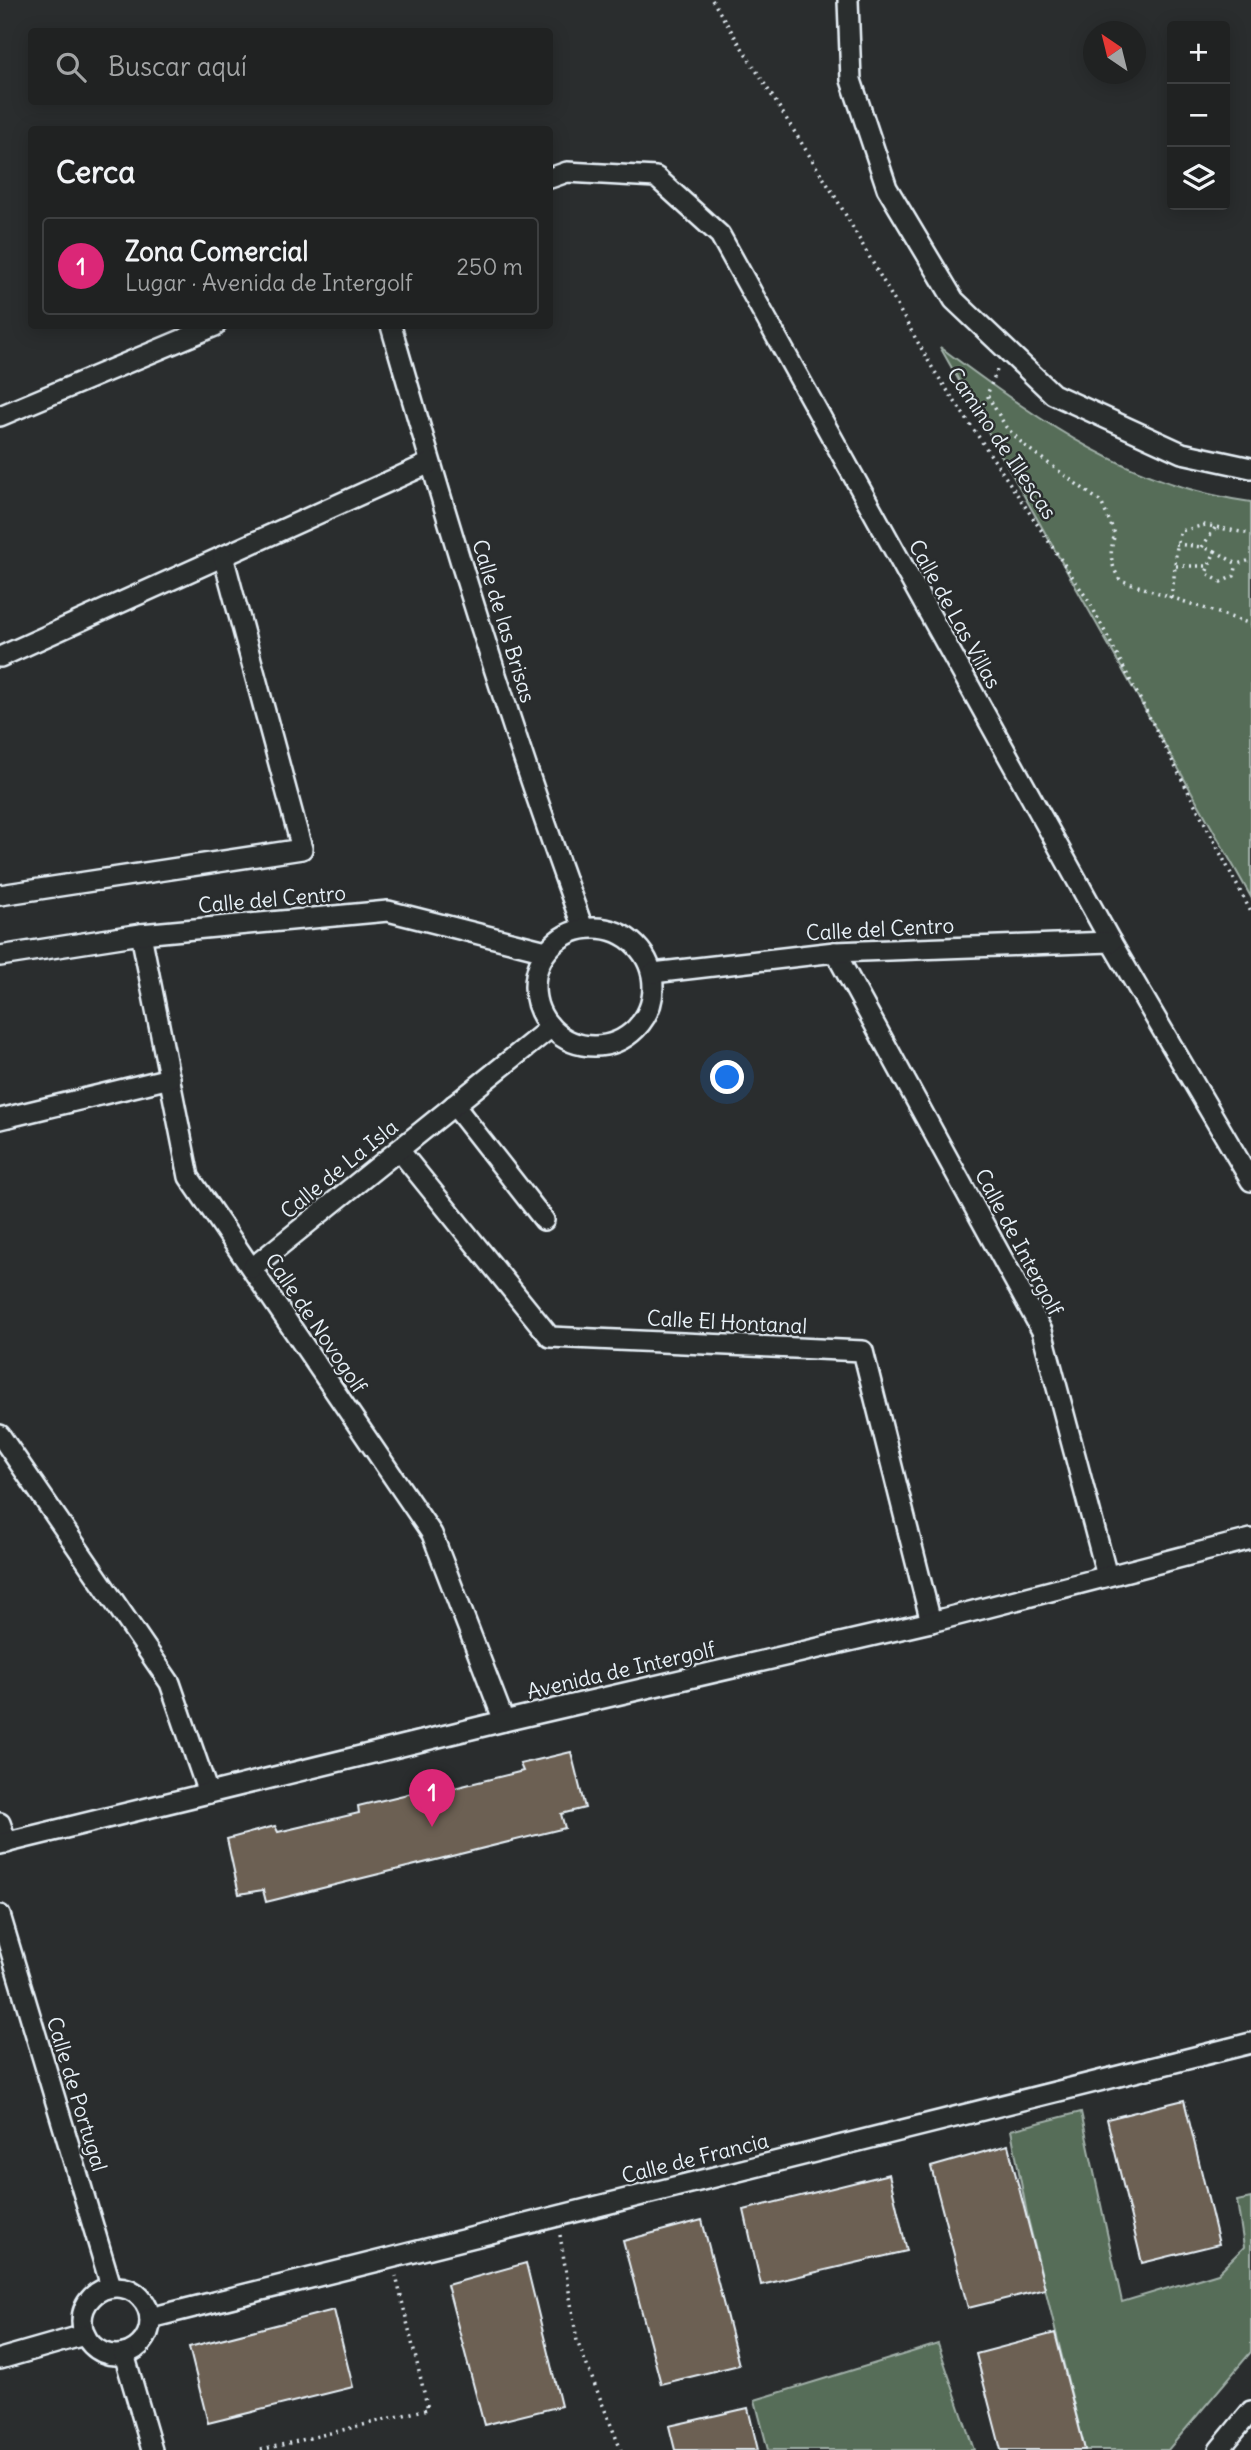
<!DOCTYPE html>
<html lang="es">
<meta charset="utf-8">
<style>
body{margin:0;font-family:Delius,sans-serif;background:#282a2a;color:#f1f3f6}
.controls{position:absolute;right:21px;top:21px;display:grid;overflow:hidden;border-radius:7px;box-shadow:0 4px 18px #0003}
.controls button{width:63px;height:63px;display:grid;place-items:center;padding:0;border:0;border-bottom:2px solid #3d3f40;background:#202222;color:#f1f3f6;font:35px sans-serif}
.compass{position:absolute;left:1083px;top:21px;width:63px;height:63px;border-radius:50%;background:#202222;box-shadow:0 4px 18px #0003;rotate:325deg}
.you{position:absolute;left:728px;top:1078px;width:24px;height:24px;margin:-18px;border:5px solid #fff;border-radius:50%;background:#1a73e8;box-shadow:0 0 0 10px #1a73e833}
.badge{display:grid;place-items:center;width:46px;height:46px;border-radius:50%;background:#db2777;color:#fff;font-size:23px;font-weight:700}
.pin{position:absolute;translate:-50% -58px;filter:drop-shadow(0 2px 4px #0008)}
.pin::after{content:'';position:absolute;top:37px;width:24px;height:21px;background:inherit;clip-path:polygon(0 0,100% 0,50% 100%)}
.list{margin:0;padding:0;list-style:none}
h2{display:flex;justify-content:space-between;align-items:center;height:91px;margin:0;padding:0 28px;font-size:30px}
h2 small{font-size:23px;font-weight:400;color:#a2a4a5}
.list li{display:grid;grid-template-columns:46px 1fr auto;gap:21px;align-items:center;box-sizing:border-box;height:98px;margin:0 14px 14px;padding:0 14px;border:2px solid #3d3f40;border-radius:7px}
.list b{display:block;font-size:26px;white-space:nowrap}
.list p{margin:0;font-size:23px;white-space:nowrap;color:#a2a4a5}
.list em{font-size:23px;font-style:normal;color:#a2a4a5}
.icon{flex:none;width:38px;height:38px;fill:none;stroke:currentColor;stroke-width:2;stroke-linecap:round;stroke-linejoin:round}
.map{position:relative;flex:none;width:1251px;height:2450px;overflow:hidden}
.search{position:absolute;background:#202222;box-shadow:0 4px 18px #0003;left:28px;top:28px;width:525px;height:77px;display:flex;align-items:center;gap:18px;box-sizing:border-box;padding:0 24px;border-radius:7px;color:#a2a4a5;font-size:26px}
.panel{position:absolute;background:#202222;box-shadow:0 4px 18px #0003;left:28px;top:126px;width:525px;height:203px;border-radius:7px}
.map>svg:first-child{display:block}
.green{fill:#576d59;stroke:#a0afa8;stroke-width:2}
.building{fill:#6c6053;stroke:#e8f1f8;stroke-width:2}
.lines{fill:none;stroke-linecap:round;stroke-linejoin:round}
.minor-casing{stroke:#e8f1f8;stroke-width:24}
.path{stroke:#e8f1f8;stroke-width:3.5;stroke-dasharray:2 5;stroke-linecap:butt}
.minor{stroke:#2a2d2e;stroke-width:19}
.labels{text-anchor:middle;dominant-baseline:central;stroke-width:5;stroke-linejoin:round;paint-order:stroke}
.street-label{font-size:21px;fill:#e8f1f8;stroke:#2a2d2e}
</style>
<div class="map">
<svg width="1251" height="2450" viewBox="0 0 1251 2450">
<rect width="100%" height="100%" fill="#2a2d2e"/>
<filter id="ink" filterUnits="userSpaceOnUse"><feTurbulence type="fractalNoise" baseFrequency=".0143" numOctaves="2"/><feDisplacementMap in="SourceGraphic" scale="14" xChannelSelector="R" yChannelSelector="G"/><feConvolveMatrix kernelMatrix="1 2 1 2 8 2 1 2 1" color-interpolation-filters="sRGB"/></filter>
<g filter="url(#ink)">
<!-- green -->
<g class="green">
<path d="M940 347C1041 421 1123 484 1251 502V897Z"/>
<path d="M1081 2112 1122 2302 1218 2273 1244 2247 1237 2201 1251 2198V2352L1168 2450H1085L1028 2219 1011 2130Z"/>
<path d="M938 2344 974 2450H768L755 2400Z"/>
</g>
<!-- building -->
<g class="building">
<path d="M571 1752 585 1808 561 1814 565 1828 266 1902 263 1890 239 1894 227 1839 275 1826 278 1832 359 1813 358 1806 441 1786 442 1791 523 1771 520 1764Z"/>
<path d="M1184 2100 1219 2244 1142 2263 1107 2119Z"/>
<path d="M1008 2145 1045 2289 968 2308 931 2167Z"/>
<path d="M889 2174 907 2251 761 2285 744 2210Z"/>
<path d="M702 2220 739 2365 661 2384 623 2241Z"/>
<path d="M526 2263 561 2406 484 2425 447 2285Z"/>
<path d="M334 2310 353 2387 208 2423 189 2347Z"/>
<path d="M1055 2333 1085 2450H1001L976 2354Z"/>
<path d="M748 2408 758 2450H675L669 2426Z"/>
</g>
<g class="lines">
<!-- minor casing -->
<g class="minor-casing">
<g id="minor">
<path d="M848 0 851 80 887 188 954 300 1053 394 1182 453 1251 468"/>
<path d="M550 178 567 172 656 177 720 235 1111 942 1251 1181"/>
<path d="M391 326C449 528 510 730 583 928"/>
<path d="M0 416 215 326"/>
<path d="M0 657 430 463"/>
<path d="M0 895 302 849 223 556"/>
<circle cx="594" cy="987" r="59"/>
<path d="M141 934 189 1177 432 1534 504 1721"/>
<path d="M835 952 1042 1331 1107 1576"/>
<path d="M0 956 141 934 388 911 546 951"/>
<path d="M653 973 835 952 1111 942"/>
<path d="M454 1105 544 1220"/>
<path d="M0 1119 170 1078"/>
<path d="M399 1150 550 1337 863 1351 931 1622"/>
<path d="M252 1268 550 1028"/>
<path d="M0 1435 170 1683 208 1793"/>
<path d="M0 1823 7 1843"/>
<path d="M0 1844 504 1721 931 1622 1251 1539"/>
<path d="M0 1915 111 2286"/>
<circle cx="116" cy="2321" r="34"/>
<path d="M150 2318 1251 2043"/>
<path d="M124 2354 152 2450"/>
<path d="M0 2359 84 2335"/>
<path d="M1219 2450 1251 2411"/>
</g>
</g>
<!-- path -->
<g class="path">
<path d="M712 0 836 198 933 369 1090 603 1251 912"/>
<path d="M997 370 987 395 1006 427 1025 446 1101 502 1115 534C1109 552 1110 564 1120 580L1251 624"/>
<path d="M1215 528 1202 547 1215 551 1206 573 1221 582 1234 576 1237 564"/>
<path d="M1176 544 1202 547"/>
<path d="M1215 551 1237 564 1251 560"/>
<path d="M1176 566H1209"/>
<path d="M1170 598C1177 575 1173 553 1181 531L1205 525 1251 534"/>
<path d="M560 2235 577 2341 621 2450"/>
<path d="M261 2450 428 2409 396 2276"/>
</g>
<!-- minor -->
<use href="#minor" class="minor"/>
</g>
</g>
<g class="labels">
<!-- street labels -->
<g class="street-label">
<text transform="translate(1002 443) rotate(56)">Camino de Illescas</text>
<text transform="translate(955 614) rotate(61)">Calle de Las Villas</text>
<text transform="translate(504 621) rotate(73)">Calle de las Brisas</text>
<text transform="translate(272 899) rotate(-5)">Calle del Centro</text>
<text transform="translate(880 929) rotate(-3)">Calle del Centro</text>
<text transform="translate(339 1169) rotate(-39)">Calle de La Isla</text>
<text transform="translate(1019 1242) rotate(62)">Calle de Intergolf</text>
<text transform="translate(727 1322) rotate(3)">Calle El Hontanal</text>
<text transform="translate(316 1323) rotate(56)">Calle de Novogolf</text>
<text transform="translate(621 1670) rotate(-13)">Avenida de Intergolf</text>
<text transform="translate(77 2094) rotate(73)">Calle de Portugal</text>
<text transform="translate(695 2158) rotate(-14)">Calle de Francia</text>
</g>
</g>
</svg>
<div class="controls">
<button>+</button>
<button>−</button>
<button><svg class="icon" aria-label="layers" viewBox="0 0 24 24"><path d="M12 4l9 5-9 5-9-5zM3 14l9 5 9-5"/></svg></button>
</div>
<svg class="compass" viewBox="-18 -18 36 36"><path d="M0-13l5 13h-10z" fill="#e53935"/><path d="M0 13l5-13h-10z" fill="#a2a4a5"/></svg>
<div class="you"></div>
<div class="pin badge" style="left:432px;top:1827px">1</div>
<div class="search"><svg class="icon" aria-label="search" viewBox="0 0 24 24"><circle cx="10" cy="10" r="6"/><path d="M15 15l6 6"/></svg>Buscar aquí</div>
<section class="panel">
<h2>Cerca<small></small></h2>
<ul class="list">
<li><span class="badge">1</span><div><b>Zona Comercial</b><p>Lugar · Avenida de Intergolf</p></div><em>250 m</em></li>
</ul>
</section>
</div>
